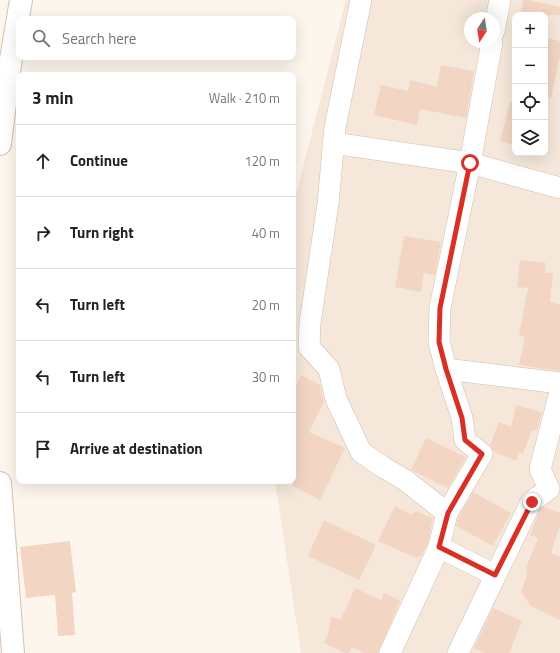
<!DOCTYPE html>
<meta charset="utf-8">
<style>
body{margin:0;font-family:"Titillium Web",sans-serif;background:#f2f2f2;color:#222}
.controls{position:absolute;right:12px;top:12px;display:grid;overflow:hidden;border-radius:8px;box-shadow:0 4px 16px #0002}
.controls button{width:36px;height:36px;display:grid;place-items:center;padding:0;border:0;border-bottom:1px solid #e0e0e0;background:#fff;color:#222;font:20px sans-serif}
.compass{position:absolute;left:464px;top:12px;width:36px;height:36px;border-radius:50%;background:#fff;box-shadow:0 4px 16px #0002;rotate:192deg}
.stop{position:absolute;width:12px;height:12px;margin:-9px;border:3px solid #d93025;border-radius:50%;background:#fff}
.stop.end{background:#d93025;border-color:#fff;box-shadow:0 1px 4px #0008}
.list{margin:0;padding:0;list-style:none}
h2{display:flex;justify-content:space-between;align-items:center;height:52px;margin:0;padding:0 16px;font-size:17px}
h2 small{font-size:13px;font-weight:400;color:#767676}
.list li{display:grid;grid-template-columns:26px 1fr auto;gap:12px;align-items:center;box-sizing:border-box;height:72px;padding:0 16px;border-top:1px solid #e0e0e0}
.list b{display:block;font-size:15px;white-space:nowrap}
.list em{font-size:13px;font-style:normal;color:#767676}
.icon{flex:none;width:22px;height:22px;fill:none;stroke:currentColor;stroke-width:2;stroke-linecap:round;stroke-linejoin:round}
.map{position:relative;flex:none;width:560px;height:653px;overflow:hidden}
.search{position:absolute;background:#fff;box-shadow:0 4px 16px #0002;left:16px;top:16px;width:280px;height:44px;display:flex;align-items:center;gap:10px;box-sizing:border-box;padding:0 14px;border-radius:8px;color:#767676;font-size:15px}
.panel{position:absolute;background:#fff;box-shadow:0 4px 16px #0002;left:16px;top:72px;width:280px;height:412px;border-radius:8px}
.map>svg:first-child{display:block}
.residential{fill:#f5e8da;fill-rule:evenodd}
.building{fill:#f3d5c3}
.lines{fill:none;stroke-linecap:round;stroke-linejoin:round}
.street-casing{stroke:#d1beb0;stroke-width:22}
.secondary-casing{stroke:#d6c0b0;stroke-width:24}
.street{stroke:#fff;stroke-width:21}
.secondary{stroke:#fff;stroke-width:22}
.route{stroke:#d93025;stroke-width:5}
</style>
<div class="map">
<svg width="560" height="653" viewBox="0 0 560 653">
<rect width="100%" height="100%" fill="#fdf6ec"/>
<!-- residential -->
<path class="residential" d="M346 0H560V653H301L275 481H293V206ZM515 15H545V153H515ZM470 18H494V42H470Z"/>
<!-- building -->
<g class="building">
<path d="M523 0H530L560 7V15H520Z"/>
<path d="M545 38 560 41V57L551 98 545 97Z"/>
<path d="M441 65 474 71 466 118 420 109 417 125 374 115 381 85 408 91 410 80 437 87Z"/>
<path d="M510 102 515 103V145L500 141Z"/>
<path d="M404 236 441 242 435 275 424 273 421 292 395 287Z"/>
<path d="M520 260 546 263 545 273H553L550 302 560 304V371L519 365 525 337 519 335 528 288 517 287Z"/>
<path d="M301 375 320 385 324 402 309 432 345 448 320 500 293 486V392Z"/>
<path d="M516 405 542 412 537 431 532 430 523 454 519 452 516 461 494 452 490 445 499 422 511 427Z"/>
<path d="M426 438 466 457 448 488 411 470Z"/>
<path d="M473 492 511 513 493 546 456 526 458 518Z"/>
<path d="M395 506 412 515 416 511 433 518 428 543 422 555 416 558 378 541Z"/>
<path d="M544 507 560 513V525L551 553 560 557V620L531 606 521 592 527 575 526 568 538 538 530 535 540 510Z"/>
<path d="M324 520 376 545 359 580 308 556Z"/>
<path d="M70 541 76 592 72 593 75 635 58 636 55 595 26 598 20 547Z"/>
<path d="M355 588 381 600 384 593 400 601 378 653H364L352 647 349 653H345L324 643 328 634 331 617 341 619Z"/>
<path d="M493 608 522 621 509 653H485L474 648Z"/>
</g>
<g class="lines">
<!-- street casing -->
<g class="street-casing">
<g id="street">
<path d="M361 0 335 127 328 204 310 323 309 347 329 369 336 399 361 452 383 467 405 480 447 513"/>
<path d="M494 31 500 0"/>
<path d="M333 143 470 163 560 188"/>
<path d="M446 369 560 383"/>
<path d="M439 547 495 575"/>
<path d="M390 653 439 547 447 513 482 454 465 440 462 418 446 369 439 342 440 308 470 163 492 42"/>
<path d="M458 653 531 502 549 489 540 469 560 392"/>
</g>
</g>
<!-- secondary casing -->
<g class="secondary-casing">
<g id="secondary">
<path d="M0 144 9 71 21 0"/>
<path d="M0 483 13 653"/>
</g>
</g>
<!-- street -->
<use href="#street" class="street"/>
<!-- secondary -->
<use href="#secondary" class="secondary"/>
</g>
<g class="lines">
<!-- route -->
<path class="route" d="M470 163 440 308 439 342 446 369 462 418 465 440 482 454 448 513 439 547 495 575 532 502"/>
</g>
</svg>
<div class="controls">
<button>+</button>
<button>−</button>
<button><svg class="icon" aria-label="locate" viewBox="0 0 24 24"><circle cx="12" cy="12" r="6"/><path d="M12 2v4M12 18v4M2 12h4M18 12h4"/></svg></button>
<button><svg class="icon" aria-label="layers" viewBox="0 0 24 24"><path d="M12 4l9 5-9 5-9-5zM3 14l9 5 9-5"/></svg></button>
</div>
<svg class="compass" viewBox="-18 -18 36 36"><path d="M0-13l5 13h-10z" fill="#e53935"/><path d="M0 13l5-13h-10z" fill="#767676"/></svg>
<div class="stop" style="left:470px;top:163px"></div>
<div class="stop end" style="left:532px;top:502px"></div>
<div class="search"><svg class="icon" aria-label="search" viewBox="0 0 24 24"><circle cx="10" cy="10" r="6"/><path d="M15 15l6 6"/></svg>Search here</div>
<section class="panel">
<h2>3 min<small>Walk · 210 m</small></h2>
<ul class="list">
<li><svg class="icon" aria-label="ahead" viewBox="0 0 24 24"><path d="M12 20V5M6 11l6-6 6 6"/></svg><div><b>Continue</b></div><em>120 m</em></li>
<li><svg class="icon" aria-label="right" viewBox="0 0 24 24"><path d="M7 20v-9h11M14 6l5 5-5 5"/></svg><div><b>Turn right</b></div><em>40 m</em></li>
<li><svg class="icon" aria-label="left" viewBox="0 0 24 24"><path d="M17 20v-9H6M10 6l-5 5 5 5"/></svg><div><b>Turn left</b></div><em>20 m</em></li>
<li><svg class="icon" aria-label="left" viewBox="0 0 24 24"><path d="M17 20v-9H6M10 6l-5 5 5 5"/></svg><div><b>Turn left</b></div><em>30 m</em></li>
<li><svg class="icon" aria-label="arrive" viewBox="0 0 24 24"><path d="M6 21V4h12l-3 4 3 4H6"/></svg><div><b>Arrive at destination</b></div></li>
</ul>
</section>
</div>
